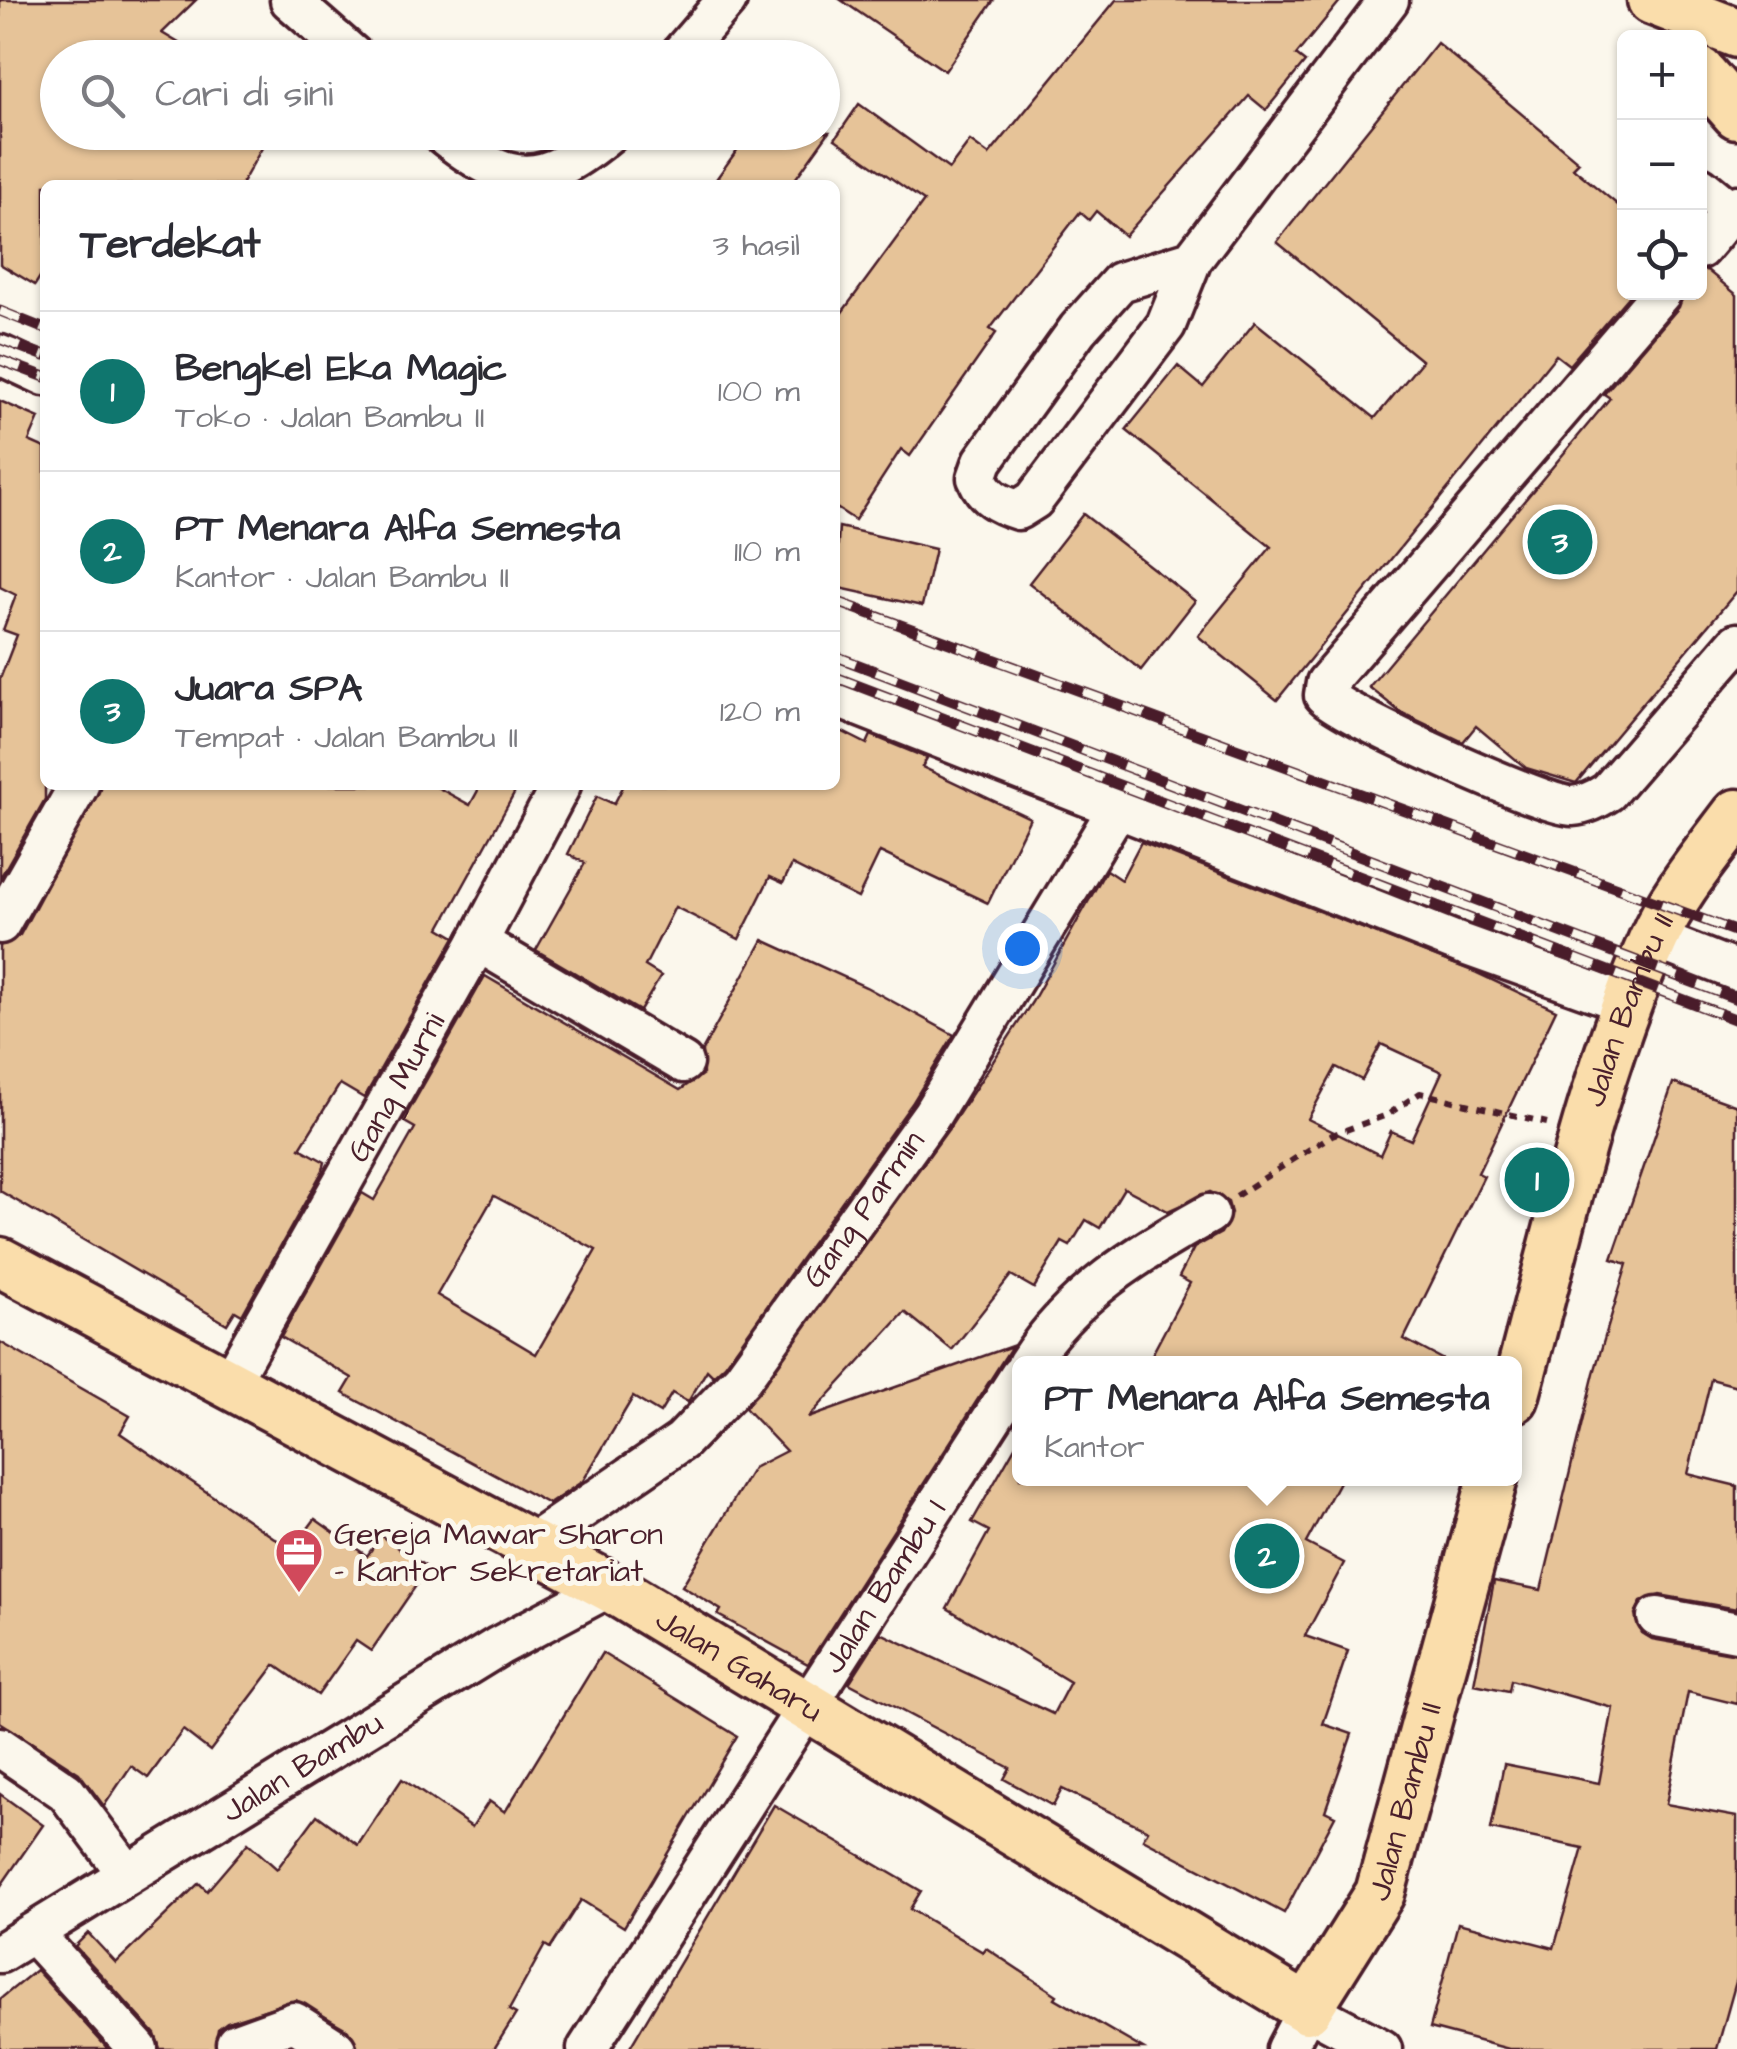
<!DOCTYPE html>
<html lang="id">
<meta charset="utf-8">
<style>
body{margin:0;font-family:"Architects Daughter",sans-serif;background:#f7f7f7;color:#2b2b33}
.controls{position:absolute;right:30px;top:30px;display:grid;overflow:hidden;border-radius:15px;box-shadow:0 2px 8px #0004}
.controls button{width:90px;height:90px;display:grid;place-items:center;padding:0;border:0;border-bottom:2px solid #e1e1e2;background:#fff;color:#2b2b33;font:50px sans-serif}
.you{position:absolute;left:1022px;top:948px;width:35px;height:35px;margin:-25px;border:8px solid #fff;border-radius:50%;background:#1a73e8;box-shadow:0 0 0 15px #1a73e833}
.badge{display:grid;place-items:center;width:65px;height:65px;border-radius:50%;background:#0f766e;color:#fff;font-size:32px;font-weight:700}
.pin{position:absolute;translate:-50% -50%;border:5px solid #fff;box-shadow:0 2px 10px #0006}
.popup{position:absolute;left:1012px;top:1356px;width:510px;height:130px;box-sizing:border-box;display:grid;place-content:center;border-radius:15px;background:#fff;filter:drop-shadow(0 2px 8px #0005);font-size:32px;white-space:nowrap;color:#7c7c81}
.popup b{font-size:38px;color:#2b2b33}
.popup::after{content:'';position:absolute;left:50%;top:100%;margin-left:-20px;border:20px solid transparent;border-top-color:#fff}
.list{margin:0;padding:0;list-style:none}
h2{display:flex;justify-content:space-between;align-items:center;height:130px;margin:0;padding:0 40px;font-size:42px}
h2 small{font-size:32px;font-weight:400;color:#7c7c81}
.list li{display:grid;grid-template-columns:65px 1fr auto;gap:30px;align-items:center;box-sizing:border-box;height:160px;padding:0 40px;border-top:2px solid #e1e1e2}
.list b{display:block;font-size:38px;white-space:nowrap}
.list p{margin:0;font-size:32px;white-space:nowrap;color:#7c7c81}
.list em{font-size:32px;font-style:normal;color:#7c7c81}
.icon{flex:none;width:55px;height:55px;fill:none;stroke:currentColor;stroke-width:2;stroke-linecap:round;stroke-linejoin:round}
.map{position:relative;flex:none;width:1737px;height:2049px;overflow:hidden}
.search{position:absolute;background:#fff;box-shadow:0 2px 8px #0004;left:40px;top:40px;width:800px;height:110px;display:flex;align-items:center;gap:25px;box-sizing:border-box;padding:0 35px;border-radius:55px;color:#7c7c81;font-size:38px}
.panel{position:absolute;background:#fff;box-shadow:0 2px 8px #0004;left:40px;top:180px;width:800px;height:610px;border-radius:15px}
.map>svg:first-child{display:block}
.building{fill:#e6c398;stroke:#4a1f2b;stroke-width:2.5;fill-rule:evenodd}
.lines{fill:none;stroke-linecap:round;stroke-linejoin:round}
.minor-casing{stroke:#4a1f2b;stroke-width:45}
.major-casing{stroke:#4a1f2b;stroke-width:55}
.path{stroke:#4a1f2b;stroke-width:6;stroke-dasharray:8 8;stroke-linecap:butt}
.minor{stroke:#fbf7ec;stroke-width:38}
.major{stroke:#faddab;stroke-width:48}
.rail-casing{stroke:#4a1f2b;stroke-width:11}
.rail{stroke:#fbf7ec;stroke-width:8;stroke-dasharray:22;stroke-linecap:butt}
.labels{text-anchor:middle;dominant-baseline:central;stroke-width:10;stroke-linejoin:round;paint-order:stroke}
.street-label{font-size:32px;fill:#4a1f2b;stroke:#fbf7ec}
.poi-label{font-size:32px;fill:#4a1f2b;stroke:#fbf7ec;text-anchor:start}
</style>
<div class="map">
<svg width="1737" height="2049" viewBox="0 0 1737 2049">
<rect width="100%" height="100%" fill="#fbf7ec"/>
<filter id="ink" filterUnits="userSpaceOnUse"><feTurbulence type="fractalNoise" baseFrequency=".01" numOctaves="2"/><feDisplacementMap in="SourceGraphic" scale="20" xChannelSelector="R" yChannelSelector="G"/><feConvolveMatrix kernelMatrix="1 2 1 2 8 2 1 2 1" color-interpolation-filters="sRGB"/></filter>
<g filter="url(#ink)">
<!-- building -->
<g class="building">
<path d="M0 0H196L162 33 204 58H58V132H271L241 185H45V269L35 285 0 264Z"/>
<path d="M841 0H994L945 71Z"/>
<path d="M1116 0H1341L1296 55 1305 62 1266 110 1249 96 1125 236 1096 211 1089 220 1080 212 990 329 996 333 910 456 901 449 855 520 835 507V322L924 201 835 139 859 104 949 169 970 141 989 155Z"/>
<path d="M1437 43 1579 162 1573 168 1624 210V292H1632L1569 365 1556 355 1277 700 1198 636 1271 547 1126 430 1178 366 1203 387 1255 322 1375 418 1422 361 1277 242Z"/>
<path d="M750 132H829L791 185H712Z"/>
<path d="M1707 270 1737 295V591L1576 783 1526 768 1476 726 1463 742 1400 712 1369 687 1610 398 1604 394 1679 307 1684 292H1700V271Z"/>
<path d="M0 401 39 418 29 441 45 448V799L0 878V679L17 635 3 630 16 595 0 587Z"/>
<path d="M1083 514 1195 601 1141 670 1029 583Z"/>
<path d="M839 527 935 549 922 606 835 587Z"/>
<path d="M835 728 867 744 871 735 927 758 922 767 1030 818 988 903 880 852 858 898 792 865 783 883 770 877 739 939 675 907 645 966 661 976 640 1011 536 950 585 863 568 854 597 796 614 804 624 785H835Z"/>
<path d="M101 785H433L470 805 481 785H519L440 928 455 937 364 1098 340 1084 300 1148 325 1162 323 1170 242 1315 235 1311 227 1324 0 1191V946L20 935Z"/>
<path d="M1141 842 1475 972 1556 1010 1478 1173 1484 1176 1404 1339 1451 1364H1147L1190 1283 1179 1277 1194 1248 1221 1233 1231 1213 1228 1202 1210 1192 1168 1211 1124 1188 1100 1228 1086 1220 1070 1246 1062 1242 1034 1288 1011 1275 952 1350 905 1312 808 1418 1012 1346 808 1664 718 1615 721 1610 682 1586 753 1468 786 1451 745 1408 950 1127 1032 1002 1106 870 1121 880ZM1381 1044 1442 1072 1411 1140 1391 1131 1380 1155 1308 1119 1336 1067 1362 1080Z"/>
<path d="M763 940 866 987 954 1035 913 1102 725 1365 713 1376 707 1370 688 1402 672 1393 660 1413 633 1397 583 1481 549 1504 343 1393 352 1378 281 1337 362 1193 374 1200 415 1128 403 1121 485 976 680 1090 703 1074 702 1051ZM494 1196 596 1250 536 1354 437 1295Z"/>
<path d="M1673 1083 1737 1106V1386L1711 1379 1688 1474 1737 1486V1609L1660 1595 1641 1602 1635 1614 1642 1633 1652 1639 1737 1654V1704L1688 1692 1666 1804 1737 1817V1978L1717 2049H1509L1430 2028 1458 1923 1554 1948 1583 1848 1491 1829 1504 1764 1599 1783 1613 1708 1511 1680 1509 1691 1474 1684 1494 1581 1541 1590 1594 1373 1627 1264 1612 1259Z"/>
<path d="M0 1342 130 1416 120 1433 292 1550 315 1519 367 1556 381 1536 428 1568 371 1651 356 1641 318 1695 275 1665 210 1751 183 1730 148 1778 131 1766 104 1806 79 1773 0 1722Z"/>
<path d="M1020 1438V1478H1341L1306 1543 1344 1563 1305 1636 1348 1651 1323 1724 1352 1734 1325 1811 1335 1816 1284 1913 1143 1839 1148 1830 1062 1789 1053 1806 1004 1779 1010 1768 849 1683 881 1633 1053 1714 1070 1682 947 1608 989 1531 972 1522Z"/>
<path d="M602 1653 737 1736 624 1927 581 1900 550 1948 545 1945 509 2010 516 2014 494 2049H358L348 2030 296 2000 227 2022 218 2029 215 2049H160L155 2034 75 1946 88 1933 116 1963 199 1883 207 1891 248 1843 277 1869 317 1815 358 1845 402 1779 472 1827 489 1801 505 1812Z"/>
<path d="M0 1794 43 1825 0 1887Z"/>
<path d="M774 1805 921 1891 910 1909 983 1952 986 1948 1057 1995 1055 1998 1143 2049H629Z"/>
<path d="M36 1970 108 2049H0V1999Z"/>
</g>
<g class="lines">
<!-- minor casing -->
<g class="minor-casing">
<g id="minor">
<path d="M290 0 356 58"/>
<path d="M677 58 727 0"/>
<path d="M440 132C510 189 542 189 610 132"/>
<path d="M1700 186 1737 216"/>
<path d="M1700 249 1737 205"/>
<path d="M1192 260 1120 282 1078 329 983 461 977 478C985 497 998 504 1018 510L1034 500 1166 325 1192 260 1389 0"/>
<path d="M1662 292 1326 683 1324 695C1342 715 1546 807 1572 806 1586 805 1597 799 1608 792L1737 643"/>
<path d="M0 355 45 376"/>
<path d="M835 697 1459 943 1629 1004"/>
<path d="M0 924 79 785"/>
<path d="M1653 938 1737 971"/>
<path d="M478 942 683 1063"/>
<path d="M1027 1364C1073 1293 1137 1254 1209 1214"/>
<path id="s1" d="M228 1385 478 942 561 785"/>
<path id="s2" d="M531 1544 682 1441 742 1379 932 1114 1119 806"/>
<path d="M1657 1617 1737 1632"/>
<path d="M0 1747 66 1792 126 1872"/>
<path d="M33 1933 138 2049"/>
<path id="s3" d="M0 1953 499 1646 610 1587"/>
<path d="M236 2043 294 2022 336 2049"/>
<path id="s4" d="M587 2049 1020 1375"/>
<path d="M1286 2049 1307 2009 1382 2049"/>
</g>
</g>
<!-- major casing -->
<g class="major-casing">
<g id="major">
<path d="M1652 0 1737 33"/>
<path d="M1700 72 1737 114"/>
<path id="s5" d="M0 1262 610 1587 1307 2009 1380 1893 1493 1478"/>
<path id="s6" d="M1514 1398C1556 1246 1589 1085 1653 940 1673 894 1707 854 1737 814"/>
</g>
</g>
<!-- path -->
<path class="path" d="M1236 1196 1332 1135 1387 1115 1420 1093 1547 1123"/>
<!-- minor -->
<use href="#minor" class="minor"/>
<!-- major -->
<use href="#major" class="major"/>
<!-- rail casing -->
<g class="rail-casing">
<g id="rail">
<path d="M0 311 45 329"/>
<path d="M0 339 45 356"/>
<path d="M0 360 45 377"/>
<path d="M835 601 1737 932"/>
<path d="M835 656 1737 999"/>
<path d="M835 677 1737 1020"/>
</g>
</g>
<!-- rail -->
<use href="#rail" class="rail"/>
</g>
</g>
<!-- icons -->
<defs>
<g id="office-pin" transform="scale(2.5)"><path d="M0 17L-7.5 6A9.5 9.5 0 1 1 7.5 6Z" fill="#d1495b" stroke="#fbf7ec"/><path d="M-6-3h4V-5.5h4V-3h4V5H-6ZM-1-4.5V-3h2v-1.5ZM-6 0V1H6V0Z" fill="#fff"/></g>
</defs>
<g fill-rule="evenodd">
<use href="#office-pin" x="299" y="1552"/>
</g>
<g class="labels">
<!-- street labels -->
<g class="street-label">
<text stroke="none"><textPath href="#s6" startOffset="405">Jalan Bambu II</textPath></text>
<text stroke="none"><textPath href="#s1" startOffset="342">Gang Murni</textPath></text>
<text stroke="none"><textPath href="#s2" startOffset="478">Gang Parmin</textPath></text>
<text stroke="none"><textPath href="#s4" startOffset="550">Jalan Bambu I</textPath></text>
<text stroke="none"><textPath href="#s5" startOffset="842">Jalan Gaharu</textPath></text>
<text stroke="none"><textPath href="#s3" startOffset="355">Jalan Bambu</textPath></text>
<text stroke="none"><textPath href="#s5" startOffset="1738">Jalan Bambu II</textPath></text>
</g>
<!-- poi labels -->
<g class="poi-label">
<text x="334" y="1534">Gereja Mawar Sharon<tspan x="334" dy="37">- Kantor Sekretariat</tspan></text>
</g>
</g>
</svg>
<div class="controls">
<button>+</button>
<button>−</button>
<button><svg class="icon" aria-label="locate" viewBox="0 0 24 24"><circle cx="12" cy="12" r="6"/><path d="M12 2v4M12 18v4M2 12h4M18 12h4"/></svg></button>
</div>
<div class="you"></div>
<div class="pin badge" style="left:1537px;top:1180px">1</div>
<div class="pin badge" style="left:1267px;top:1556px">2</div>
<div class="popup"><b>PT Menara Alfa Semesta</b>Kantor</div>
<div class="pin badge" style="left:1560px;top:542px">3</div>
<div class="search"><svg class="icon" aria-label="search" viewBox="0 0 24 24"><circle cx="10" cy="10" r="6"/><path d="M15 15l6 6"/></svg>Cari di sini</div>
<section class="panel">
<h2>Terdekat<small>3 hasil</small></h2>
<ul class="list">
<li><span class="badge">1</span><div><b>Bengkel Eka Magic</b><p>Toko · Jalan Bambu II</p></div><em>100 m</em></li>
<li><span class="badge">2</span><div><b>PT Menara Alfa Semesta</b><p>Kantor · Jalan Bambu II</p></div><em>110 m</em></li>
<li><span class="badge">3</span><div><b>Juara SPA</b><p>Tempat · Jalan Bambu II</p></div><em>120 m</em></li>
</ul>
</section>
</div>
